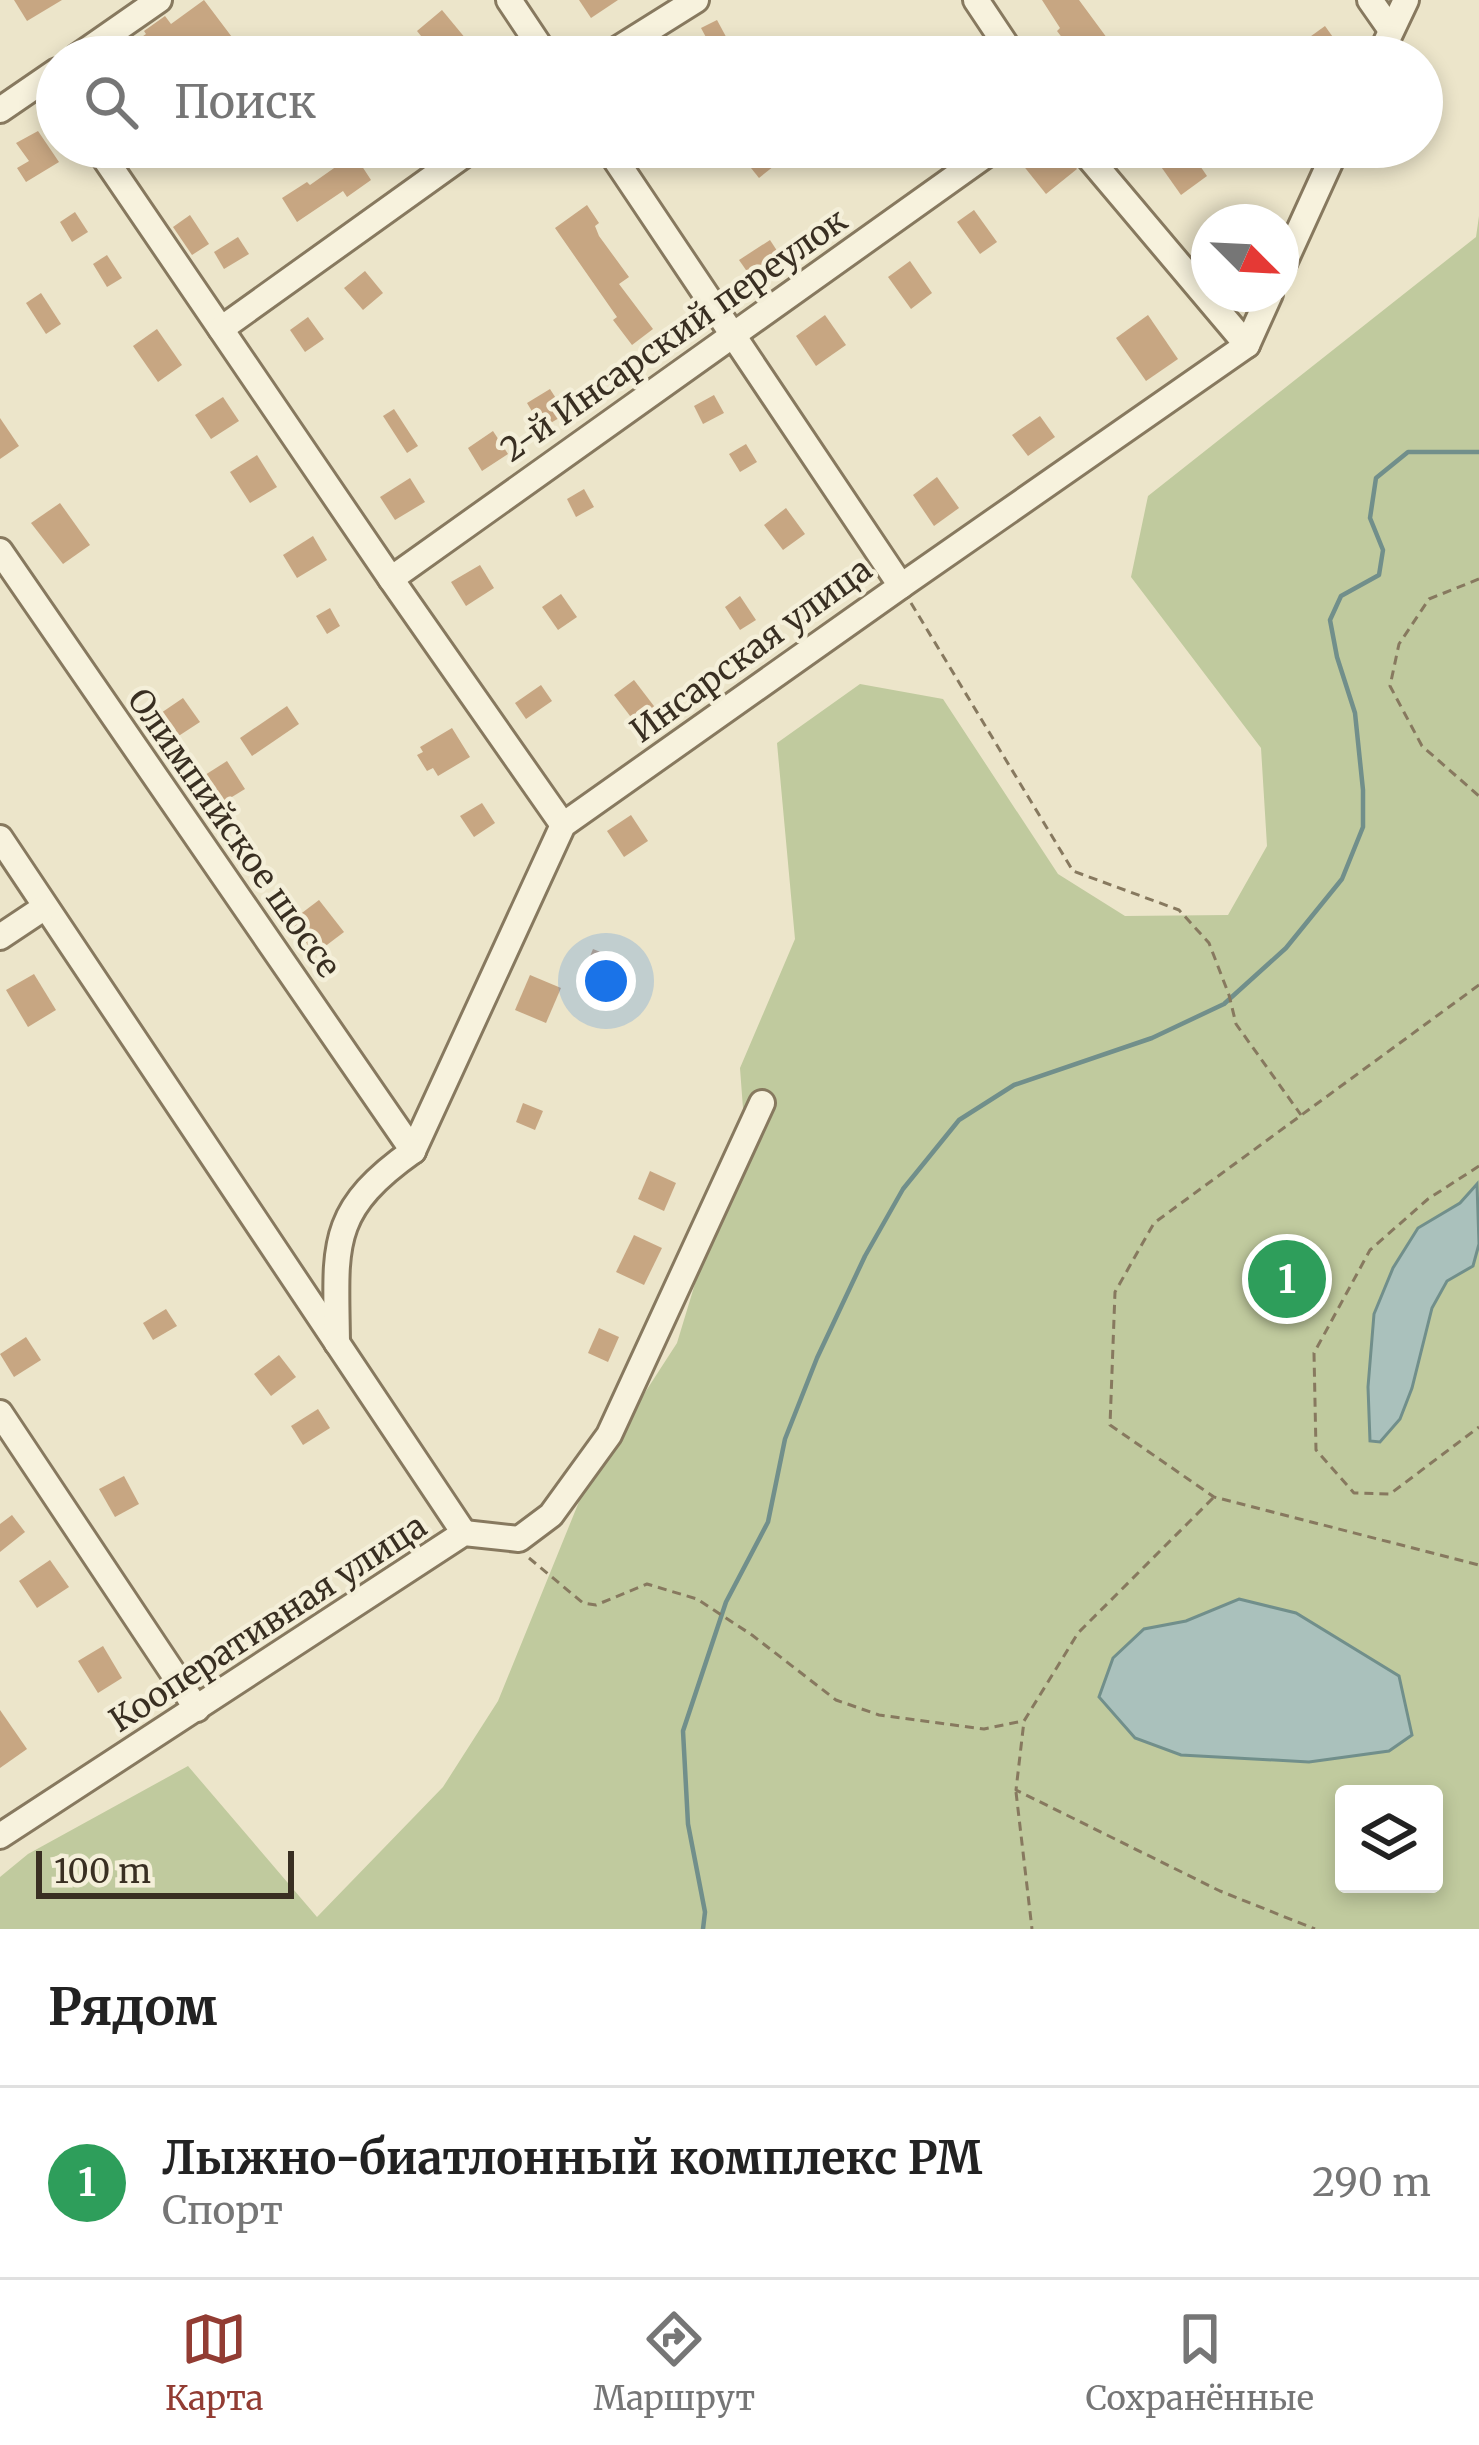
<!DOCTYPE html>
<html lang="ru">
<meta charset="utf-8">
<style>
body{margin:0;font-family:Merriweather,serif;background:#f2f2f2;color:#222}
.controls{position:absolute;right:36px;bottom:36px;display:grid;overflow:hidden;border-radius:12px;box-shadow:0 6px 18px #0003}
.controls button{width:108px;height:108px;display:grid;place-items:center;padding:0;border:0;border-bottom:3px solid #e0e0e0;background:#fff;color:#222;font:60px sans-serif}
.compass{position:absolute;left:1191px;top:204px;width:108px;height:108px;border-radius:50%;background:#fff;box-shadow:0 6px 18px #0003;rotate:114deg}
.scale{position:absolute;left:36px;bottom:30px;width:258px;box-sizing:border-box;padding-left:12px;border:6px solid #392f22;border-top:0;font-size:33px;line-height:42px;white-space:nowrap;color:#392f22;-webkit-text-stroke:9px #f4efd9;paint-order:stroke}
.you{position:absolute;left:606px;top:981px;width:42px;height:42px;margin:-30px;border:9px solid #fff;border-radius:50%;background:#1a73e8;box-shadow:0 0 0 18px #1a73e833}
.badge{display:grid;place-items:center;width:78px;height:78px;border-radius:50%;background:#923c33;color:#fff;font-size:39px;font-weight:700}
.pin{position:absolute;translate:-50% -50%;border:6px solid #fff;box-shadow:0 3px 12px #0006}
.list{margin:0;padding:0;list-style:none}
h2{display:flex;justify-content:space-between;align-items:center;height:156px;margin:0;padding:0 48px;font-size:51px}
h2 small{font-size:39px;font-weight:400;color:#767676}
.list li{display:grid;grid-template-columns:78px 1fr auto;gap:36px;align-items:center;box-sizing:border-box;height:192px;padding:0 48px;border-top:3px solid #e0e0e0}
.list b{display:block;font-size:45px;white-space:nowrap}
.list p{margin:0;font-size:39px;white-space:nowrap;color:#767676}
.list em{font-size:39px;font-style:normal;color:#767676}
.icon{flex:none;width:66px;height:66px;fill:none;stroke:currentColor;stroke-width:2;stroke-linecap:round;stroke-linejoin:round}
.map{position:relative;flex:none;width:1479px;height:1929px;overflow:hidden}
.search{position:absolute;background:#fff;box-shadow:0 6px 18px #0003;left:36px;right:36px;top:36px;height:132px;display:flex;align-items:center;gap:30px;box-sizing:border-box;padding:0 42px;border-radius:66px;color:#767676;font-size:45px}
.sheet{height:348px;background:#fff}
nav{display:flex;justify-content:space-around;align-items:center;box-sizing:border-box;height:168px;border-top:3px solid #e0e0e0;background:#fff;font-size:33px;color:#767676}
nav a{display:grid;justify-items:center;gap:6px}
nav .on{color:#923c33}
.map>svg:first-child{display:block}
.green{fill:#c0ca9e;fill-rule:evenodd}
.water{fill:#aac1bc;stroke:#718f8b;stroke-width:3}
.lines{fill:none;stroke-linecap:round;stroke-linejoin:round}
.stream{stroke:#718f8b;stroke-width:4.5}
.building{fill:#c7a682}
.minor-casing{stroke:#87795f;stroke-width:30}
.path{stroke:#87795f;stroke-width:3;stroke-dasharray:9 6;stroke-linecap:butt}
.minor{stroke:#f7f2dd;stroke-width:24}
.labels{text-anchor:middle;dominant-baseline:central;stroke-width:9;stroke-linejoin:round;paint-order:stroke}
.street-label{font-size:33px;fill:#392f22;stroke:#f4efd9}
</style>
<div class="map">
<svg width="1479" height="1929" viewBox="0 0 1479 1929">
<rect width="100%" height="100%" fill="#ece5ca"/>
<!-- green -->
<path class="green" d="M1479 216V1929H0V1877L28 1854 188 1766 317 1917 443 1787 498 1701 587 1482 677 1343 744 1122 740 1068 795 939 777 743 860 684 943 699 1058 874 1125 916 1228 915 1267 846 1261 748 1131 577 1148 496 1476 237ZM1344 1794H1434V1884H1344Z"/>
<!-- water -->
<g class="water">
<path d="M1477 1184 1479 1244 1473 1266 1447 1281 1432 1308 1412 1388 1400 1419 1380 1442 1370 1441 1368 1387 1374 1314 1393 1268 1418 1228 1460 1203Z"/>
<path d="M1239 1599 1296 1613 1399 1676 1412 1735 1389 1751 1309 1762 1181 1755 1135 1738 1099 1697 1113 1658 1144 1629 1186 1621Z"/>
</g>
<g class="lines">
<!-- stream -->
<path class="stream" d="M703 1929 705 1912 688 1824 683 1731 726 1602 768 1522 785 1439 817 1358 865 1256 903 1189 959 1120 1014 1085 1152 1038 1224 1004 1286 948 1342 879 1363 827V790L1355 713 1337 657 1330 620 1341 596 1379 575 1383 550 1370 518 1376 478 1408 452H1479"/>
</g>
<!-- building -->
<g class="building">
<path d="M14 0H62L27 21Z"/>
<path d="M204 0 247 57H218L213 51 206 57H200L187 40 164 57H113L146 34 144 31 165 16 171 24Z"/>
<path d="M579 0H618L591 18Z"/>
<path d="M1042 0H1079L1121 57H1077L1057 31 1060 28Z"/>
<path d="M442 10 466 39 444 57H438L417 31Z"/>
<path d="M717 20 731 46 715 54 701 28Z"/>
<path d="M1325 26 1340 47 1327 57H1282Z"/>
<path d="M38 131 59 162 26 182 17 168 29 161 16 143Z"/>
<path d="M768 147H774L784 158 759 178 747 163Z"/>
<path d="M1044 147H1060L1077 169 1046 194 1022 164Z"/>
<path d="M1177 147H1187L1207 176 1181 195 1157 161Z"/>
<path d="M354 154 371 180 347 197 343 191 297 222 282 198 307 182 310 185Z"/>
<path d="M587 205 599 223 595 226 599 236 629 277 619 284 653 329 632 345 613 320 617 317 555 228Z"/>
<path d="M974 210 997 242 980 254 957 222Z"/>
<path d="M75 212 88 232 72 242 60 222Z"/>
<path d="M190 215 209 244 192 255 173 227Z"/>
<path d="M238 237 249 254 224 269 214 252Z"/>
<path d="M770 240 785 263 755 283 739 260Z"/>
<path d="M107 255 122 278 107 287 93 264Z"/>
<path d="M910 261 932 293 911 309 888 277Z"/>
<path d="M365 271 383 293 363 310 344 288Z"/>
<path d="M41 293 61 324 46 334 26 303Z"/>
<path d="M825 315 846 345 816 366 796 336Z"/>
<path d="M1148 315 1178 359 1146 381 1116 338Z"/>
<path d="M308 317 324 339 305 352 290 330Z"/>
<path d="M157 329 182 365 158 382 133 346Z"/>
<path d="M550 389 566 414 542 428 527 403Z"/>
<path d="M714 395 724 413 703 424 694 406Z"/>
<path d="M223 397 239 421 211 439 195 415Z"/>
<path d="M394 409 418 446 407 453 383 416Z"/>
<path d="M1040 416 1055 437 1028 456 1012 435Z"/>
<path d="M0 418 19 446 0 459Z"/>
<path d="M493 431 508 454 482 471 468 448Z"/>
<path d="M746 444 757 462 740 472 729 454Z"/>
<path d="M257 455 277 487 250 503 230 472Z"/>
<path d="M937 477 959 508 934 526 913 495Z"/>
<path d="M410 478 425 502 395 520 380 497Z"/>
<path d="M584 489 594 507 576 517 567 499Z"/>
<path d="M60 503 90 545 63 564 31 523Z"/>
<path d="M786 508 805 534 783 550 764 525Z"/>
<path d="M313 536 327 560 297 578 283 555Z"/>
<path d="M480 565 494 588 466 606 451 582Z"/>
<path d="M561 594 577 617 558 630 542 607Z"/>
<path d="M740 596 756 620 740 630 725 607Z"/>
<path d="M330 608 340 626 327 634 316 616Z"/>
<path d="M634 680 657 710 637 725 614 695Z"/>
<path d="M541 685 552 701 526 719 515 703Z"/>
<path d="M183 698 200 722 177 737 161 713Z"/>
<path d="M287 706 299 724 252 756 240 738Z"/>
<path d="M452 728 470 757 438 776 433 768 427 771 417 755 423 752 420 747Z"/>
<path d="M227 761 245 789 222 803 205 775Z"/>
<path d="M482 803 495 823 474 837 460 816Z"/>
<path d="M631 815 648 841 624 857 607 831Z"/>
<path d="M319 900 344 932 315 954 290 922Z"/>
<path d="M593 949 618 959 609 982 584 971Z"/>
<path d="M34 974 56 1010 28 1027 6 990Z"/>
<path d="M530 975 561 988 546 1023 515 1010Z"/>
<path d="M523 1103 543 1111 535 1130 516 1122Z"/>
<path d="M650 1171 676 1183 664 1211 638 1199Z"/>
<path d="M634 1235 662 1248 644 1285 616 1272Z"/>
<path d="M166 1309 177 1326 153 1340 143 1323Z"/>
<path d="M599 1328 619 1337 608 1362 588 1353Z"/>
<path d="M26 1337 41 1360 14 1377 0 1354Z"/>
<path d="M279 1355 296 1377 271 1396 254 1374Z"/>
<path d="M318 1409 330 1428 303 1445 291 1426Z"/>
<path d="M124 1476 139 1504 115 1517 99 1489Z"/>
<path d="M12 1515 25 1532 0 1552V1524Z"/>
<path d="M50 1560 69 1587 37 1608 19 1581Z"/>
<path d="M103 1646 122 1678 98 1693 78 1661Z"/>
<path d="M0 1710 27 1749 0 1768Z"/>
</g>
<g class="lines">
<!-- minor casing -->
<g class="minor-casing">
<g id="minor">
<path d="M509 0 547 57"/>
<path d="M976 0 1014 57"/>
<path d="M1370 0 1391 30"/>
<path d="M77 57 159 0"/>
<path d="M605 57 696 0"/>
<path d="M1379 57 1406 0"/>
<path d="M0 110 57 71"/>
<path d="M97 147 391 579 563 825"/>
<path d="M1080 147 1247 345"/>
<path d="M1281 270 1337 147"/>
<path d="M221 329 475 147"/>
<path d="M0 551 413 1151"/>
<path d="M391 579 997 147"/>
<path d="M901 586 1247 345 1270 294"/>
<path d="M0 838 464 1533"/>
<path d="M0 937 45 907"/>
<path d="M413 1151 563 825 901 586 607 147"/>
<path d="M337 1343C336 1246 327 1212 413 1151"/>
<path d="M0 1413 197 1709"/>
<path d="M0 1836 464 1533 519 1539 551 1515 609 1435 762 1103"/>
</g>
</g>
<!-- path -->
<g class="path">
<path d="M1479 579 1429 599 1399 644 1390 686 1422 746 1479 796"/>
<path d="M911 603 1073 871 1179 910 1209 943 1229 995 1236 1024 1301 1115"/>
<path d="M1479 985 1154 1223 1115 1292 1110 1425 1214 1497 1479 1565"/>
<path d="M1479 1166 1428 1199 1370 1250 1314 1353 1316 1450 1354 1493 1390 1494 1479 1427"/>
<path d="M1213 1498 1078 1633 1024 1721 1016 1790 1220 1891 1315 1929"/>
<path d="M529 1558 583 1603 596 1605 647 1584 697 1599 752 1635 836 1700 879 1715 984 1729 1023 1721"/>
<path d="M1016 1792 1032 1929"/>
</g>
<!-- minor -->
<use href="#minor" class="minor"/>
</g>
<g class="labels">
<!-- street labels -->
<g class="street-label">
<text transform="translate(674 335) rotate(-35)">2-й Инсарский переулок</text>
<text transform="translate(751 650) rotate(-36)">Инсарская улица</text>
<text transform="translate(234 833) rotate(55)">Олимпийское шоссе</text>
<text transform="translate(268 1623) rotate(-33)">Кооперативная улица</text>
</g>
</g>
</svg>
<div class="controls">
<button><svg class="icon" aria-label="layers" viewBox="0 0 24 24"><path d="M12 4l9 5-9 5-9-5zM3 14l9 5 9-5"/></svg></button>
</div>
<svg class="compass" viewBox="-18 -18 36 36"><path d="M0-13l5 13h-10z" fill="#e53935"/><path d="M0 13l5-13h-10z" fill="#767676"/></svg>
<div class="scale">100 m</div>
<div class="you"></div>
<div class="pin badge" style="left:1287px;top:1279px;background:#2e9e5b">1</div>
<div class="search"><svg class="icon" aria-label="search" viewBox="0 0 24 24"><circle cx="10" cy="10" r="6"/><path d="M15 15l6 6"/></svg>Поиск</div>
</div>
<section class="sheet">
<h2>Рядом<small></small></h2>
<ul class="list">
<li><span class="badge" style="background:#2e9e5b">1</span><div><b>Лыжно-биатлонный комплекс РМ</b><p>Спорт</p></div><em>290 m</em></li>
</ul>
</section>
<nav>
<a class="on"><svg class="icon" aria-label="map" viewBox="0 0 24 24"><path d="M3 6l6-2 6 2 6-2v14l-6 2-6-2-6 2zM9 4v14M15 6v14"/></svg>Карта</a>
<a><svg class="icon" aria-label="directions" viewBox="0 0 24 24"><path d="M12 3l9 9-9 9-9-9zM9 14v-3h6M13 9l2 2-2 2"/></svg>Маршрут</a>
<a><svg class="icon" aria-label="saved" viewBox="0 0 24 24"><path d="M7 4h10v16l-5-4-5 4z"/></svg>Сохранённые</a>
</nav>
